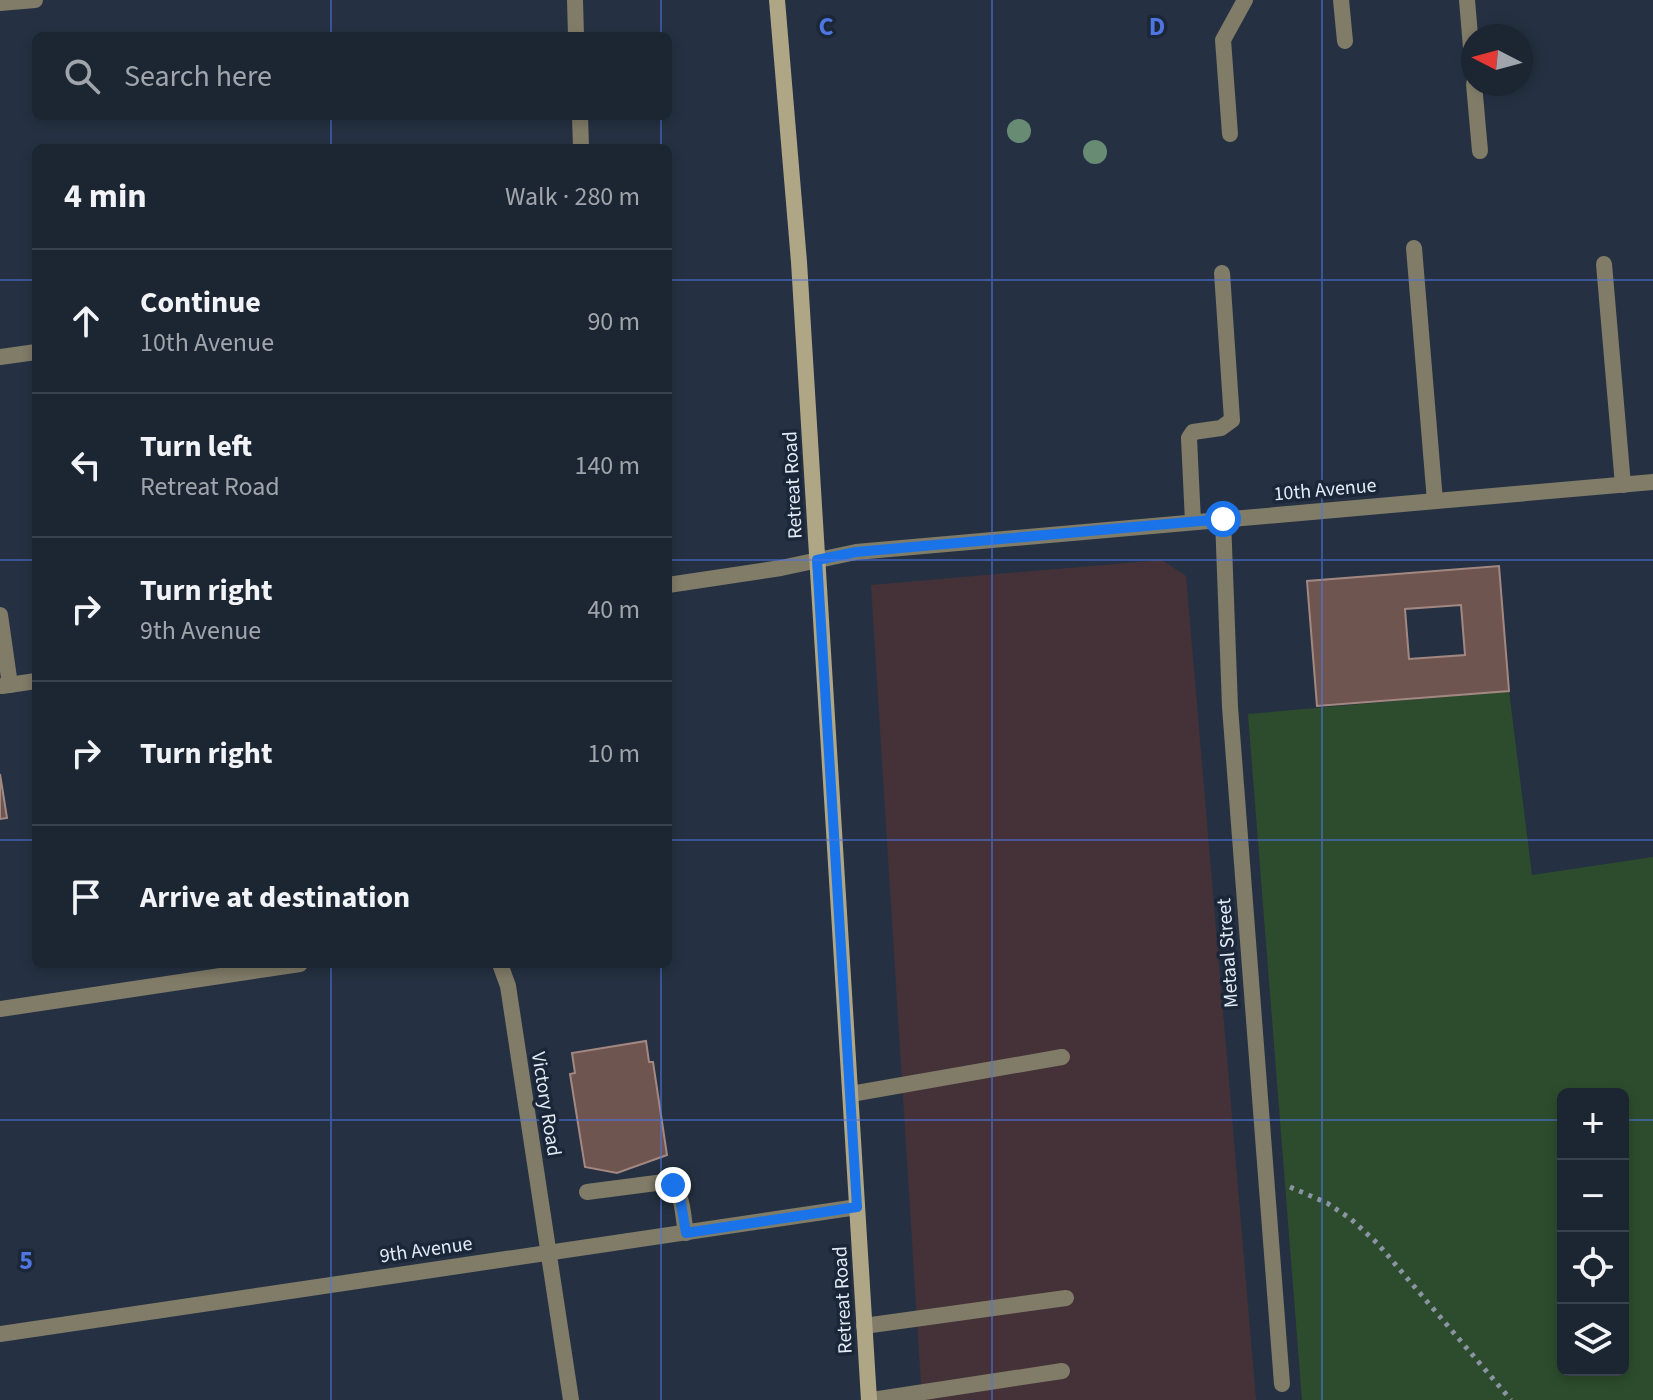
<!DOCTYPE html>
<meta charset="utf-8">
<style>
body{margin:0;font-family:"Source Sans 3",sans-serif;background:#29313e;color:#f1f3f6}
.controls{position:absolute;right:24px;bottom:24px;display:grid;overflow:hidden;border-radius:12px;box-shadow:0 4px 12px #0003}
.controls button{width:72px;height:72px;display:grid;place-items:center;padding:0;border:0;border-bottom:2px solid #3a424d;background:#1c2532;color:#f1f3f6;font:40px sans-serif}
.compass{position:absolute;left:1461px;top:24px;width:72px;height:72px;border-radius:50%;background:#1c2532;box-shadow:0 4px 12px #0003;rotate:276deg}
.stop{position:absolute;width:24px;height:24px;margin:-18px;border:6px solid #1a73e8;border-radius:50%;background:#fff}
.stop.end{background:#1a73e8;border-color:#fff;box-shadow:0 2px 8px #0008}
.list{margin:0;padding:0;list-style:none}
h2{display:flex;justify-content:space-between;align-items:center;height:104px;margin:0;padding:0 32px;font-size:34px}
h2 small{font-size:26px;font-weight:400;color:#a0a5ac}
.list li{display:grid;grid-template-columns:52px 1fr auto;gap:24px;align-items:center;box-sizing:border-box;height:144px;padding:0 32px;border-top:2px solid #3a424d}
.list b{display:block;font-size:30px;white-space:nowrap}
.list p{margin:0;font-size:26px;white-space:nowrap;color:#a0a5ac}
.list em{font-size:26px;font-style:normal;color:#a0a5ac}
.icon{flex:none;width:44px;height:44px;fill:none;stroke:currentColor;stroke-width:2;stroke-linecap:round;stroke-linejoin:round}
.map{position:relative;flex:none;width:1653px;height:1400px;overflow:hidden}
.search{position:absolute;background:#1c2532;box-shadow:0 4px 12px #0003;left:32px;top:32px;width:640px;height:88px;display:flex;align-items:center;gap:20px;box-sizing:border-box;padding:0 28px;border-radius:12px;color:#a0a5ac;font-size:30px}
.panel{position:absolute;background:#1c2532;box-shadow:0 4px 12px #0003;left:32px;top:144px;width:640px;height:824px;border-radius:12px}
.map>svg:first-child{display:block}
.industrial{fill:#453239}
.green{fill:#2d4c2d;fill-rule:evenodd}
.building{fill:#6e5550;stroke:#a38882;stroke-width:2;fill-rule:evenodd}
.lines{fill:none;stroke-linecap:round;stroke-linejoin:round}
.path{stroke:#8a94a2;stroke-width:5;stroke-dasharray:4 6;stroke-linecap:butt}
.service{stroke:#817c68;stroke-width:16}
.minor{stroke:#817c68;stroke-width:16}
.secondary{stroke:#afa686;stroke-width:16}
.tree{fill:#678b73}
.route{stroke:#1a73e8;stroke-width:10}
.grid{fill:none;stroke:#4e75e0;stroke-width:2;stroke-opacity:0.55}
.labels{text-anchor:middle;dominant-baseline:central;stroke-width:7;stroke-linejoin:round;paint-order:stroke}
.street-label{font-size:20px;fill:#e3ebf6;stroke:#1b2738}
.grid-label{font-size:26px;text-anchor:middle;font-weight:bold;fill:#4e75e0;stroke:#1b2738;stroke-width:7;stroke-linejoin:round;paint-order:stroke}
</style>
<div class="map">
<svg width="1653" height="1400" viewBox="0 0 1653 1400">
<rect width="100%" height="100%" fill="#253142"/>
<!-- industrial -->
<path class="industrial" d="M1162 560 1186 576 1256 1400H922L871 585Z"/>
<!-- green -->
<path class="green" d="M1509 691 1532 875 1653 857V1400H1302L1248 714ZM1563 1094H1623V1370H1563Z"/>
<!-- building -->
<g class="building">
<path d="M1499 566 1509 691 1317 706 1307 581ZM1461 605 1465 655 1409 659 1405 609Z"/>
<path d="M0 774 7 818 0 819Z"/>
<path d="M646 1041 649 1062H653L667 1155 617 1173 585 1167 570 1074 575 1073 572 1053Z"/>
</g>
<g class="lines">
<!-- path -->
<path class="path" d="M1290 1187 1327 1203 1351 1219 1378 1244 1511 1400"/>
<!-- service -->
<g class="service">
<path d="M1341 0 1345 41"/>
<path d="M1467 0 1473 71"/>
<path d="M1474 84 1480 151"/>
<path d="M1230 134 1223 40 1245 0"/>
<path d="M1414 248 1435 501"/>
<path d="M1604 264 1623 485"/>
<path d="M1223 519 1230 707 1282 1384"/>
<path d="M1193 522 1189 438 1193 432 1221 428 1232 420 1222 273"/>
<path d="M851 1094 1062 1057"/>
<path d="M587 1192 664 1182C685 1188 682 1215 686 1233"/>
<path d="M864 1326 1066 1298"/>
<path d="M872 1400 1062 1371"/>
</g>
<!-- minor -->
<g class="minor">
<path d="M575 0 576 36"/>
<path d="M0 3 35 0"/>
<path d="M580 116 581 148"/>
<path d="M0 357 36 352"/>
<path d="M668 585 781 568 856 552 1653 482"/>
<path d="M0 615 10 685"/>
<path d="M2 686 36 681"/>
<path d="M500 964 508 986 571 1400"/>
<path d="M0 1009 300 964"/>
<path d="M0 1334 857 1207"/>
</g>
<!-- secondary -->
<path class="secondary" d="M777 0 799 262 869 1400"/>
</g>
<!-- trees -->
<g class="tree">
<circle cx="1019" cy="131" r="12"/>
<circle cx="1095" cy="152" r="12"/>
</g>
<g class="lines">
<!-- route -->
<path class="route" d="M673 1185 679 1191 686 1233 857 1207 817 560 856 552 1223 519"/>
</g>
<!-- grid -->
<path class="grid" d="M331 0V36M661 0V36M992 0V1400M1322 0V1400M331 116V148M661 116V148M0 280H36M668 280H1653M0 560H36M668 560H1653M0 840H36M668 840H1653M331 964V1400M661 964V1400M0 1120H1563M1623 1120H1653"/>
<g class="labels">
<!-- street labels -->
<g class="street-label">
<text transform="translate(793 485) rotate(-93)">Retreat Road</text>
<text transform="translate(1325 490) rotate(-5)">10th Avenue</text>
<text transform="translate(1228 953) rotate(-94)">Metaal Street</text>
<text transform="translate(546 1104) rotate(81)">Victory Road</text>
<text transform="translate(426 1250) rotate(-8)">9th Avenue</text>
<text transform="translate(843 1300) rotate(-93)">Retreat Road</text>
</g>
</g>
<g class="grid-label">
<text x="826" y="35">C</text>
<text x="1157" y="35">D</text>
<text x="26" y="1269">5</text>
</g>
</svg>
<div class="controls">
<button>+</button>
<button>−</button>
<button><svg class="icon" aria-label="locate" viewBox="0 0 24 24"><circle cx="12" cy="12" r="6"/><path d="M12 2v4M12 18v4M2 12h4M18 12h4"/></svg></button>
<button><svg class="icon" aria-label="layers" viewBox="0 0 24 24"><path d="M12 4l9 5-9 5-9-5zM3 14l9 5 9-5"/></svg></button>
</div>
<svg class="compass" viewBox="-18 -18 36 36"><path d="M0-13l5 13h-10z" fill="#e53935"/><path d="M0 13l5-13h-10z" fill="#a0a5ac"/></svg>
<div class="stop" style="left:1223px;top:519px"></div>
<div class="stop end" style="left:673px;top:1185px"></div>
<div class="search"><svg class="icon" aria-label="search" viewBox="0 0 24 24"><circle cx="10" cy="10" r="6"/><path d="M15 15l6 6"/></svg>Search here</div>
<section class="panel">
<h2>4 min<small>Walk · 280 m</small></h2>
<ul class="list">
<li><svg class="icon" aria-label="ahead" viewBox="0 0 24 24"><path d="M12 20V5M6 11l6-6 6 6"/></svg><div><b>Continue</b><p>10th Avenue</p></div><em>90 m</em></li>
<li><svg class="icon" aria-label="left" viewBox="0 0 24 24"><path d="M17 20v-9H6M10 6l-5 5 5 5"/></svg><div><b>Turn left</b><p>Retreat Road</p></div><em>140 m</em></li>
<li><svg class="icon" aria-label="right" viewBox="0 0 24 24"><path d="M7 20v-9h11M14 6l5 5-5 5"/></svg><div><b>Turn right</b><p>9th Avenue</p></div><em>40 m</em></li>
<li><svg class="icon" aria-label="right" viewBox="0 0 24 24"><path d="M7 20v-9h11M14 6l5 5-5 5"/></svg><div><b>Turn right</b></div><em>10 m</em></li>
<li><svg class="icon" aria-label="arrive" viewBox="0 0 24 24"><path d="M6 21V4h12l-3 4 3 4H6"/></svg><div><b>Arrive at destination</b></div></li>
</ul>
</section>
</div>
